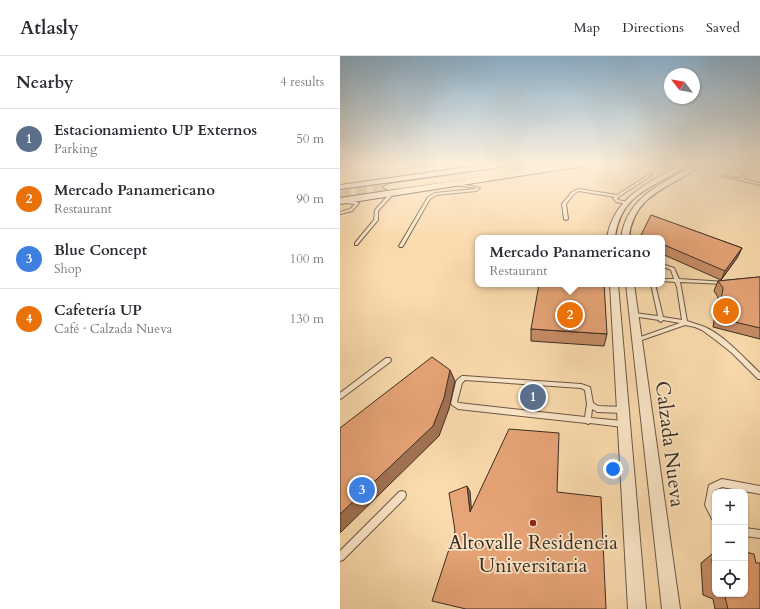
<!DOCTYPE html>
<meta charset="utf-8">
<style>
body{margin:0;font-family:Cardo,serif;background:#f7f7f7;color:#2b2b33}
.controls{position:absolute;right:12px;bottom:12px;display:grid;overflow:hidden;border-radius:8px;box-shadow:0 1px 3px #0004}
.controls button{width:36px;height:36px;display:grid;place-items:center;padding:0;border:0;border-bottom:1px solid #e1e1e2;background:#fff;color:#2b2b33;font:20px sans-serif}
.compass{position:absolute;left:324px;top:12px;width:36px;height:36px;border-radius:50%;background:#fff;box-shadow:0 1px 3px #0004;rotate:301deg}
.you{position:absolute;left:273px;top:413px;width:14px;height:14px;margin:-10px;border:3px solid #fff;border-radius:50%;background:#1a73e8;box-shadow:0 0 0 6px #1a73e833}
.badge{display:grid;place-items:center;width:26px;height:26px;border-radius:50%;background:#ea580c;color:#fff;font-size:13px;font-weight:700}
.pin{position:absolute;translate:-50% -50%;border:2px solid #fff;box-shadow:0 1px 4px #0006}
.popup{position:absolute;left:135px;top:179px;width:190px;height:52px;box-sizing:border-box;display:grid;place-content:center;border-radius:8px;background:#fff;filter:drop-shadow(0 1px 3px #0005);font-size:13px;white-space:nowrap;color:#7c7c81}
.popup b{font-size:15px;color:#2b2b33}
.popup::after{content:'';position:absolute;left:50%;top:100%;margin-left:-8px;border:8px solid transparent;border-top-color:#fff}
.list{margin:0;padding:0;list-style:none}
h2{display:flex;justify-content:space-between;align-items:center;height:52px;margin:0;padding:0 16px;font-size:17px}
h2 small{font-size:13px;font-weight:400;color:#7c7c81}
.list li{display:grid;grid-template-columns:26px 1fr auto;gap:12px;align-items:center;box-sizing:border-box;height:60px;padding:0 16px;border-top:1px solid #e1e1e2}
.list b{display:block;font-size:15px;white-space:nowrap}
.list p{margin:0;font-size:13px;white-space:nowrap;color:#7c7c81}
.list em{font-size:13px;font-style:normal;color:#7c7c81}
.icon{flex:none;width:22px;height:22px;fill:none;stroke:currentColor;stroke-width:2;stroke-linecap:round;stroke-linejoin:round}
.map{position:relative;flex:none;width:420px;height:553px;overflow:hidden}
header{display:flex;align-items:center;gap:24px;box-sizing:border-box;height:56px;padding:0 20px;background:#fff;border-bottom:1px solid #e1e1e2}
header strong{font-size:19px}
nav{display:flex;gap:22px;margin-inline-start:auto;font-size:14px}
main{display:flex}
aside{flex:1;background:#fff}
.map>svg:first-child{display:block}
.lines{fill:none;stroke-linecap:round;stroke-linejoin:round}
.highway-tunnel{stroke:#d5b892;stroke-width:11;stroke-dasharray:11 5.5;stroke-linecap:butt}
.lane-casing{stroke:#6b5846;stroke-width:2}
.street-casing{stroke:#6b5846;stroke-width:2}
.secondary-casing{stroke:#3b2c23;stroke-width:2}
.highway-casing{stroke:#3b2c23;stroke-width:2}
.lane{fill:#fce8ca;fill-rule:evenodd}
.street{fill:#fce8ca;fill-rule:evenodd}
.secondary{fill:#fce8ca;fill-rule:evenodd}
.highway{fill:#fbdbae;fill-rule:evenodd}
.wall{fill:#c78d66;stroke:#3b2c23}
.shaded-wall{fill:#a27353;stroke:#3b2c23}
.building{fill:#e7a477;stroke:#3b2c23}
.poi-dot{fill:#8f2418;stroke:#fce8ca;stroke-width:1.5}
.labels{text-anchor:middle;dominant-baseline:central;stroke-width:3.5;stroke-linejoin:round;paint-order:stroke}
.near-street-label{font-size:20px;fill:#3b2c23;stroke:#fce8ca}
.near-poi-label{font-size:20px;fill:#3b2c23;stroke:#fce8ca}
</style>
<header>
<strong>Atlasly</strong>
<nav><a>Map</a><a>Directions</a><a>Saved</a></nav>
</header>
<main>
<aside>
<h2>Nearby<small>4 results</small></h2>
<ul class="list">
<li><span class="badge" style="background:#5c6f8a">1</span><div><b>Estacionamiento UP Externos</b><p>Parking</p></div><em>50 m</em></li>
<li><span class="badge" style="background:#e8710a">2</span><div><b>Mercado Panamericano</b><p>Restaurant</p></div><em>90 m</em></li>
<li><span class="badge" style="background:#3f7fe0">3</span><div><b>Blue Concept</b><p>Shop</p></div><em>100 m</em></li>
<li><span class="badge" style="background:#e8710a">4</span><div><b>Cafetería UP</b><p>Café · Calzada Nueva</p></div><em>130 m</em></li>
</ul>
</aside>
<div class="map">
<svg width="420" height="553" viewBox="0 0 420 553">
<rect width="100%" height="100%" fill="#fbdbae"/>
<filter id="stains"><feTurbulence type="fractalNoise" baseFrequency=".005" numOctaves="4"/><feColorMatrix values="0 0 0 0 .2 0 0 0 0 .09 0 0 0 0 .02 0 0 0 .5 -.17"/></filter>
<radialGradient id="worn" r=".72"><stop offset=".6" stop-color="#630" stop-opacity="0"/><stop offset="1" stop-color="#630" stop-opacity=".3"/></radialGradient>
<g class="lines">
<!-- highway-tunnel -->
<path class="highway-tunnel" d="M0 138 48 131"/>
<!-- lane casing -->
<g class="lane-casing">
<g id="lane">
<path d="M410 108H413L403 123 420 127V129L382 120 383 119 400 123Z"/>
<path d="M310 118 312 119 277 142 278 144 287 146V148L276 146 273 142 275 141 239 135 234 138 226 148 228 163 226 164 224 163 222 148 232 136 239 133 277 139Z"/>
<path d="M117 127 140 132 136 135 96 139 90 143 63 190 62 191H60L59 190 88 141 95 137 135 133 136 132 116 129V128Z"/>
<path d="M51 136 54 137 38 155V164L17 189H15V187L34 164 35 154Z"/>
<path d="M3 145 17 146 19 147 12 155 0 158V156L10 153 15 148 4 147 2 146Z"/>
<path d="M322 208 334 212 339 223 386 226V227L384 228 340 226 341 231 347 265C353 267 359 269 365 271 386 281 404 302 420 317V323H418L392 297 377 285 362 274 355 271 345 269 299 285H295L294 284 295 283 340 267 323 264 321 266 319 265V264L292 260V259L294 257 318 260 311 228H315L323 261 342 264 337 231 335 226 322 225V223H334L331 214 322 210Z"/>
<path d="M188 228H200L206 229V230L204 231 190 229Z"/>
<path d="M46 302H50L51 304 50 306 2 342 0 343V337Z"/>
<path d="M122 320H124L241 328 250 331 253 347 258 350 283 351 285 352 286 354 285 356 283 357 257 356 252 353 251 362 283 365 285 366 286 368 285 370 283 371 250 367 248 368 246 367 118 353 112 349 111 347 116 326 117 324ZM125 324 241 332 245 334 247 348 245 361 119 347 117 346 122 327Z"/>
<path d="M382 423 420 430V438L382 431 375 434 373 448 375 452V464L372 463 365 449 369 429Z"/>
<path d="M62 435 65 436 66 439 65 442 3 504 0 505V495L59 436Z"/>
<path d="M405 472 420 474V482L405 480Z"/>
</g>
</g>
<!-- street casing -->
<g class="street-casing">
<g id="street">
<path d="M342 108H349C317 132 281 134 275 182H267C274 140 309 127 342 108Z"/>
<path d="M356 108H363C332 132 294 136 289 182H281C287 140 323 127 356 108Z"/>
<path d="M270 228H278L306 553H288Z"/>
<path d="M286 228H294L340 553H322Z"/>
</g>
</g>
<!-- secondary casing -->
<g class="secondary-casing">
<g id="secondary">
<path d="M150 108H172L169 110 0 133V129Z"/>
<path d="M226 108H247L244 110 0 148V142Z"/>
</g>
</g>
<!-- highway casing -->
<g class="highway-casing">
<path id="highway" d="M190 108H219L214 111 48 134 43 131 48 128Z"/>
</g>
<!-- lane -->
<use href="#lane" class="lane"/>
<!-- street -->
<use href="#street" class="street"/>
<!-- secondary -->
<use href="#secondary" class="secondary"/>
<!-- highway -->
<use href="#highway" class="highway"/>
</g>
<!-- wall -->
<g class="wall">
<path d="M311 159 402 192 397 202 381 224 322 198V182H301Z"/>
<path d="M420 221V283L373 271 378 241 374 235 378 225Z"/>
<path d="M191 273 267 278 264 290 191 285Z"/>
<path d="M375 496V538H405L420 553H375L373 543 363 539 361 507 372 498Z"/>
</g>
<!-- shaded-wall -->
<g class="shaded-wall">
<path d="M402 192 397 202 381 224 385 215Z"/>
<path d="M110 314 115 325 109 353 99 380 0 477V458Z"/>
<path d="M127 430 130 435 132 460 130 456Z"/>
</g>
<!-- building -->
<g class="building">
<path d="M311 159 402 192 385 215 322 188V182H307L301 179Z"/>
<path d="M418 221H420V272L378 262 383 232 378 225Z"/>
<path d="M199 228H264L267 278 191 273Z"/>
<path d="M92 301 110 314 104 342 93 370 0 458V372Z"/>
<path d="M169 373 219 377 217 436 261 441 266 553H126L92 545 115 475 109 437 127 430 130 456Z"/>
<path d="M405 496 414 498 416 507H420V553H388L385 541 378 538H405Z"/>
<path d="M375 500V537L372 503Z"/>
</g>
<!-- sky -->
<linearGradient id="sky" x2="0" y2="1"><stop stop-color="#8db6d4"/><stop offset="0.58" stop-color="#fdefdb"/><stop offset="1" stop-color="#fdefdb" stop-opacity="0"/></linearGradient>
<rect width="420" height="186" fill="url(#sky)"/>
<!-- markers -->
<circle class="poi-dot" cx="193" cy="467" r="4"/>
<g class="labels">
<!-- near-street labels -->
<g class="near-street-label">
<text transform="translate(330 388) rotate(83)">Calzada Nueva</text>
</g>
<!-- near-poi labels -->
<g class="near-poi-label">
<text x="193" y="486">Altovalle Residencia<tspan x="193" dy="23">Universitaria</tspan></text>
</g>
</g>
<rect width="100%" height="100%" filter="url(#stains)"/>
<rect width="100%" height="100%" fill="url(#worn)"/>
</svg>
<div class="controls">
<button>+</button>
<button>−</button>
<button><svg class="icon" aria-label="locate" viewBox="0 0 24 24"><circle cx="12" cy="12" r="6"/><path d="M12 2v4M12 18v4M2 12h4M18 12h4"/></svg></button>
</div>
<svg class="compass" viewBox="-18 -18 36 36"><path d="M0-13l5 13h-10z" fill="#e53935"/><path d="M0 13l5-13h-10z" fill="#7c7c81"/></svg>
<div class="you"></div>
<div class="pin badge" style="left:193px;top:341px;background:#5c6f8a">1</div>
<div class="pin badge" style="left:230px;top:259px;background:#e8710a">2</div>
<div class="popup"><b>Mercado Panamericano</b>Restaurant</div>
<div class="pin badge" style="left:22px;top:434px;background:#3f7fe0">3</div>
<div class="pin badge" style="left:386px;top:255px;background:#e8710a">4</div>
</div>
</main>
